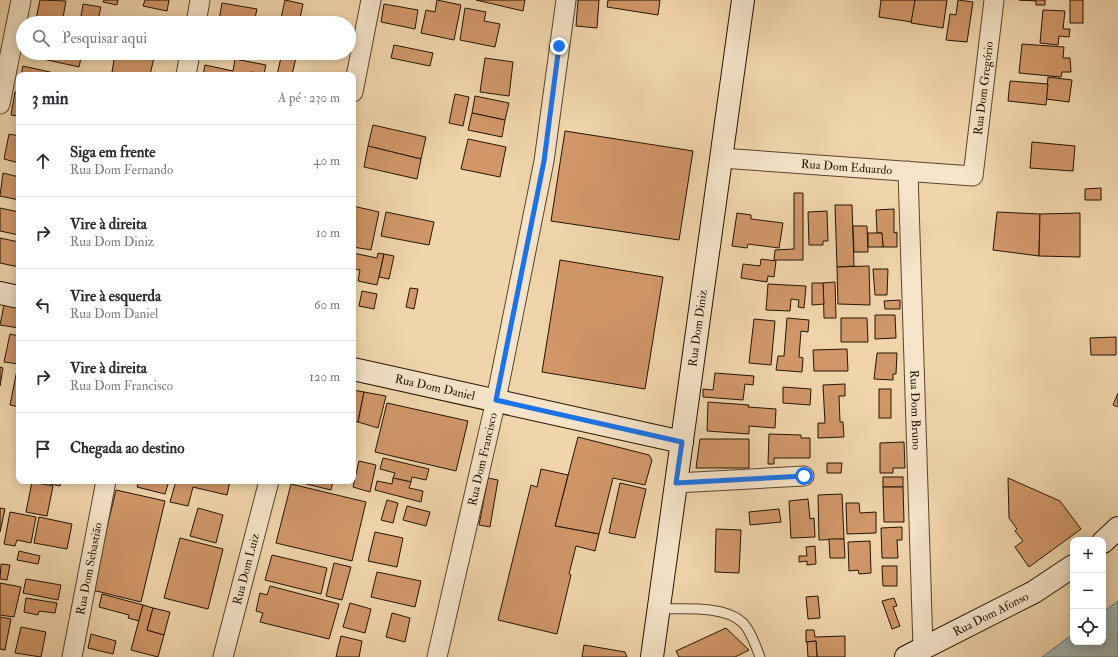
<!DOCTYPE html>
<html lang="pt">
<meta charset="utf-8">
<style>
body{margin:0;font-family:"IM FELL Double Pica",serif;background:#f7f7f7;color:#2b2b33}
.controls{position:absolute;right:12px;bottom:12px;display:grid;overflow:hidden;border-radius:8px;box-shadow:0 2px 10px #0003}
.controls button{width:36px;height:36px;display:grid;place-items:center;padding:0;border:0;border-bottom:1px solid #e1e1e2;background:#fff;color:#2b2b33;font:20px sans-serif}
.stop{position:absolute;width:12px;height:12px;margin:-9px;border:3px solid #1a73e8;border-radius:50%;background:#fff}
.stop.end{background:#1a73e8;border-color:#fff;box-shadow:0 1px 4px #0008}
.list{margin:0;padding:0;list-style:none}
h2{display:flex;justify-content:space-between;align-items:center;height:52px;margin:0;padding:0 16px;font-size:17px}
h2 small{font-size:13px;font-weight:400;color:#7c7c81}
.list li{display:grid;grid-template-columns:26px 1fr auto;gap:12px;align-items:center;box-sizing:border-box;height:72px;padding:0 16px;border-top:1px solid #e1e1e2}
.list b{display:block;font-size:15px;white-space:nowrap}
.list p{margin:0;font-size:13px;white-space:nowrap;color:#7c7c81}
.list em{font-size:13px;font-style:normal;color:#7c7c81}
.icon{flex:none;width:22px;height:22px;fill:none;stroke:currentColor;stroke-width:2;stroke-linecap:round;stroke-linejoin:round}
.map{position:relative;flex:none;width:1118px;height:657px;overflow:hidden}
.search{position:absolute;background:#fff;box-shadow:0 2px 10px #0003;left:16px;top:16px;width:340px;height:44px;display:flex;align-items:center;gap:10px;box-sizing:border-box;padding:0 14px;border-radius:22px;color:#7c7c81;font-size:15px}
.panel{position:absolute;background:#fff;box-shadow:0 2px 10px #0003;left:16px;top:72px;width:340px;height:412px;border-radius:8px}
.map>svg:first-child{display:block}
.water{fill:#a0b6b6;stroke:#6f756e}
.building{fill:#d19769;stroke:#251403}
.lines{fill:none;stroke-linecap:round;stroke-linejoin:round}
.lane-casing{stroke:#58442d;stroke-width:11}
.street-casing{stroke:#58442d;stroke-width:21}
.secondary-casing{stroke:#251403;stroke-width:24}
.lane{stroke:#f5e4c9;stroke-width:9}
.street{stroke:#f5e4c9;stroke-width:19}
.secondary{stroke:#f5e4c9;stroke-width:22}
.route{stroke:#1a73e8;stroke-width:5}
.labels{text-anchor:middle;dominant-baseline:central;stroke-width:4;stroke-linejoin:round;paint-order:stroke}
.street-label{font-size:12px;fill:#251403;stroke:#f5e4c9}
</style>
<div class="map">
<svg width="1118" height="657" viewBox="0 0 1118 657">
<rect width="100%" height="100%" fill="#f0d5ac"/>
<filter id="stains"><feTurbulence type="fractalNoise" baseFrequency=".005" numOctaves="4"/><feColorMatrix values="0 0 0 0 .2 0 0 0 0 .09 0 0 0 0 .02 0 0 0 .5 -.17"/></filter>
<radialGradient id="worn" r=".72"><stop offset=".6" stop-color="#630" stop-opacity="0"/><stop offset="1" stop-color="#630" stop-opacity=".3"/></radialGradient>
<!-- water -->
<path class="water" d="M1118 601V657H1042L1073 634V642H1103V612Z"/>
<!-- building -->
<g class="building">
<path d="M40 0 66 1 62 23 36 19Z"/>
<path d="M104 0H118L117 5 103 2Z"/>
<path d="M145 0H169L167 11 143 6Z"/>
<path d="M285 0 303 4 299 23H280Z"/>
<path d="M437 0 461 5 454 40 421 33 426 10 435 12Z"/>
<path d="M476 0H525L523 11Z"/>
<path d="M578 0H599L597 28 576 26Z"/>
<path d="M608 0H660L658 15 607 7Z"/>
<path d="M881 0H915L912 22 879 17Z"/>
<path d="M915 0H947L943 28 911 23Z"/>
<path d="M958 0 973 2 967 42 946 40 950 14 956 15Z"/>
<path d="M1019 0H1045V5H1036V1Z"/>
<rect x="1070" y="0" width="13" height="23"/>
<path d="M222 3 257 9 254 23H233L219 20Z"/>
<path d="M83 4 101 7 97 23H85L86 17 81 16Z"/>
<path d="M384 4 418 10 415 29 381 22Z"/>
<path d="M465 8 486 12 484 21 500 24 495 47 460 40Z"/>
<path d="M1043 10 1065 11 1063 29H1070L1069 37 1059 36 1058 45 1040 43Z"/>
<path d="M1022 44 1064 47 1063 58H1070L1071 72H1062L1061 77 1019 73Z"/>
<path d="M394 45 433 53 430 66 391 58Z"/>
<path d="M26 53H82L79 67 25 55Z"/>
<path d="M111 53H155L150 75H124L112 72 115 54Z"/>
<path d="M282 53H297L292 75H277Z"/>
<path d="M485 58 513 62 509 96 480 92Z"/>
<path d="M235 59 266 65 264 74 251 72V75H203L205 65 233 71Z"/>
<path d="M23 66 63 75H21Z"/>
<path d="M1048 77 1072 80 1069 102 1046 99Z"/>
<path d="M1010 81 1048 84 1046 105 1008 101Z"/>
<path d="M15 92H19V116L11 115Z"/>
<path d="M455 94 469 97 463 126 449 123Z"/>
<path d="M475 96 509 103 505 120 472 113Z"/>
<path d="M472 113 505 120 502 137 468 130Z"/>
<path d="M373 125 426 137 421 159 368 146Z"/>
<path d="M565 131 693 151 679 240 551 221Z"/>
<path d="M9 134 19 136V163L4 159Z"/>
<path d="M468 139 506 147 500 177 461 169Z"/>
<path d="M1032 142 1075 146 1073 171 1030 168Z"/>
<path d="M368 146 421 159 417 179 364 167Z"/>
<path d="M3 173 19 177V200L0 196Z"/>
<path d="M1101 188V200H1085V189Z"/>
<path d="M794 193H803V260H774L775 250 794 249Z"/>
<path d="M835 205H852L854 266 837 267Z"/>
<path d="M353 206 379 212 371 250 353 247Z"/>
<path d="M0 208 19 212V235L0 231Z"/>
<path d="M894 209V233L897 232V247H883L882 233H877L876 210Z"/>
<path d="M827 211 828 241H823V245H809L808 212Z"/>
<path d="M386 212 434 222 429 245 381 236Z"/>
<path d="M997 212 1040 214 1039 256 993 250Z"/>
<path d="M737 213 751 215V219L783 223 779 248 748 244 747 248 732 246Z"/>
<path d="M1080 213V257L1039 256 1040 214Z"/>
<path d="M853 226H867L868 252H854Z"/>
<path d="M868 233H882L883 247H868Z"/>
<path d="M0 238 19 242V267L0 263Z"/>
<path d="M353 253 377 258 378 253 384 254 377 285 358 281 360 270 353 269Z"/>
<path d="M384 254 394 256 389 279 379 277Z"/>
<path d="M761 259 776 261 774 277 768 276 767 282 741 278 743 264 760 266Z"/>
<path d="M560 260 663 277 645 389 542 372Z"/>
<path d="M869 266 870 305 838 304 837 267Z"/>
<path d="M873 269H888L887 295H875Z"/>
<path d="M835 282 836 318H824L823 283Z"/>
<path d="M812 283H823L824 304 812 305Z"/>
<path d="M768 284 806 286 804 308 798 307 799 300 791 299 790 311 766 310Z"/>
<path d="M410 288 418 289 414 309 406 307Z"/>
<path d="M362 291 377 294 374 309 359 306Z"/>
<path d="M900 300V309H885L884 301Z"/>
<path d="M4 305 19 308V328L0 325Z"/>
<path d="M875 315H895L896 338 875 339Z"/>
<path d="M787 318 809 320 808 332 801 331 799 357 803 358 802 372 776 370 778 356H784Z"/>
<path d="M841 318H867L868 342H841Z"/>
<path d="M754 319 775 321 771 365 749 363Z"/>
<path d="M10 334 19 336V364L4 362Z"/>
<path d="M1116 337V355H1091L1090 338Z"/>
<path d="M847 349 848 371H814L813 350Z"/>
<path d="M877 353H897L896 374H893V380L874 379Z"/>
<path d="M0 367 3 368 0 386Z"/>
<path d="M17 370 19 371V407L10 405Z"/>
<path d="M715 373 754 376 753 385 745 384 743 400 703 397V389L713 390Z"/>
<path d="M845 384V396H839L840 422H843L844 437 818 438V423H825L823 385Z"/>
<path d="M783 387 811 389 810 405 783 403Z"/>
<rect x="879" y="389" width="12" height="29"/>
<path d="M353 390 364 392 358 422 353 421Z"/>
<path d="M364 392 386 396 378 428 358 422Z"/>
<path d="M1118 393V407L1113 405Z"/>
<path d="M708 402 749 405 748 407 776 409 775 428 749 426V434L707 431Z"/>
<path d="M387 403 468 421 456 471 375 452Z"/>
<path d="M769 434 801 435V438H810V458H774V464H768Z"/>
<path d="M578 437 649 455 652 460 645 485 613 478 599 534 555 526Z"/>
<path d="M700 439H749V468H696Z"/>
<path d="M904 442 905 468H893V473H880V443Z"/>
<path d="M383 458 429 469 426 480 412 477 411 482 393 478 395 473 380 469Z"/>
<path d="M359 461 376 465 370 492 353 487Z"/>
<path d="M827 463H842L841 473H827Z"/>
<path d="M541 469 568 475 555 526 599 534 595 551 576 546 569 574 571 575 557 634 498 620 531 485 537 487Z"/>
<rect x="883" y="477" width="20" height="10"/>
<path d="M393 478 411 482 409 488 423 491 421 502 375 490 377 481 392 484Z"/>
<path d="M488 478 498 480 490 527 479 525Z"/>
<path d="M1008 478 1060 501 1081 529 1029 567 1015 547 1023 541 1015 531 1017 529 1009 518Z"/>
<path d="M36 481H61L60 486Z"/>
<path d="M139 481H169L165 494 137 487Z"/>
<path d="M176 481H230L227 495 193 487 188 506 170 502Z"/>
<path d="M294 481H333L331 490Z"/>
<path d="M32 482 53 486 47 516 26 512Z"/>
<path d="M620 483 646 489 635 538 609 533Z"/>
<path d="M291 484 366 502 352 561 276 543Z"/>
<path d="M883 487H903L904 522H884Z"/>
<path d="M116 490 165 501 141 602 92 590Z"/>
<path d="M842 494 844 539 819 540 818 495Z"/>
<path d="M808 499 810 519 814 518 815 537 791 538 789 501Z"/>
<path d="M387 500 398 503 393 523 381 520Z"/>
<path d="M846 503H859L860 513 876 512V533L847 534Z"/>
<path d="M407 506 430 512 426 526 403 520Z"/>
<path d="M0 508 5 509 0 532Z"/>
<path d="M198 508 223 515 216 543 190 536Z"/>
<path d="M779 509 781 522 750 525 749 512Z"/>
<path d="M10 512 36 517 31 543 17 540 15 546 4 544Z"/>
<path d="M39 517 72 524 67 549 34 543Z"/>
<path d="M902 527V540H897L898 558H882L881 528Z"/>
<path d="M716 529 741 530 739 573 715 572Z"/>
<path d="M375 532 403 538 397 567 368 561Z"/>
<path d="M180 538 223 549 208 609 164 598Z"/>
<path d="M829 539H844L845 558H830Z"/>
<path d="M870 541 871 573 859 574 858 570 849 571 848 542Z"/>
<path d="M815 546 816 564 807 565V561L799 562V556H807L806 547Z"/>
<path d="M19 551 40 556 38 564 17 560Z"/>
<path d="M272 555 327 568 321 594 265 580Z"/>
<path d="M334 563 351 567 342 600 326 596Z"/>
<path d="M1 564 10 565 7 580 0 579Z"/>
<path d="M882 566H897V586H883Z"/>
<path d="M377 572 421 581 415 607 371 597Z"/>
<path d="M26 579 61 585 58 600 23 593Z"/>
<path d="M0 583 21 587 14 617 0 615Z"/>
<path d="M270 586 339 604 329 639 260 622 263 613 256 611 260 593 267 595Z"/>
<path d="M102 594 143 605 139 621 128 618 129 615 99 607Z"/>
<path d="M818 596 820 618 808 619 806 597Z"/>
<path d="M26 598 57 603 55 613 39 611 38 615 24 612Z"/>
<path d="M894 598 897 606 893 607 900 626 892 629 882 601Z"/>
<path d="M350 603 371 609 365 633 343 627Z"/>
<path d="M143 605 153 608 147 630 164 635 158 657 131 650Z"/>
<path d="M153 608 170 612 164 635 147 630Z"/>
<path d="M392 613 410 618 405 642 386 637Z"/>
<path d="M0 617 11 619 5 650 0 649Z"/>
<path d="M21 627 46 632 41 657 15 653Z"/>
<path d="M726 628 749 650 735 657H679L676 651Z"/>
<path d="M806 630H814L815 637 845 636V657H817L816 641 806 642Z"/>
<path d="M91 634 116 641 113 654 88 648Z"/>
<path d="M341 636 362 641 359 657H336Z"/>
<path d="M816 641 817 657H808L807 642Z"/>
<path d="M584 645 625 652 627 657H582Z"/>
</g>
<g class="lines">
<!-- lane casing -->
<g class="lane-casing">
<path id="lane" d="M659 609C683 609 725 605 743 623 751 631 756 647 760 657"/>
</g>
<!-- street casing -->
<g class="street-casing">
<g id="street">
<path d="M196 23 200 0"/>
<path d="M186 75 190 53"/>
<path d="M353 92 371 0"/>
<path d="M0 104 21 0"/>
<path id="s1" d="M721 158 973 176 994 0"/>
<path id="s2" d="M908 171 923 648"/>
<path d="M676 483 804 476"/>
<path id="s3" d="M72 657 106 481"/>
<path id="s4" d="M223 657 269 481"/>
<path id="s5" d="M437 657 496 400 544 161 566 0"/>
</g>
</g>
<!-- secondary casing -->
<g class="secondary-casing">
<g id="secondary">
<path d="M0 293 19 297"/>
<path id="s6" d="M353 369 682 442"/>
<path d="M1103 542 1118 528"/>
<path id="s7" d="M652 657 743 0"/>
<path id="s8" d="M906 657 1034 592 1073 566"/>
</g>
</g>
<!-- lane -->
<use href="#lane" class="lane"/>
<!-- street -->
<use href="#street" class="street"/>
<!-- secondary -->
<use href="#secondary" class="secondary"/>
</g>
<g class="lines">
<!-- route -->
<path class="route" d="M559 46 544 161 496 400 682 442 676 483 804 476"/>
</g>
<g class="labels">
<!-- street labels -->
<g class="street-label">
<text stroke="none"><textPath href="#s1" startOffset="341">Rua Dom Gregório</textPath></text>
<text stroke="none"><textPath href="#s1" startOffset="126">Rua Dom Eduardo</textPath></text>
<text stroke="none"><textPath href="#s7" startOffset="332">Rua Dom Diniz</textPath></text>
<text stroke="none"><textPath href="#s6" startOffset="84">Rua Dom Daniel</textPath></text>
<text stroke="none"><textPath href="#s2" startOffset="239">Rua Dom Bruno</textPath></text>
<text stroke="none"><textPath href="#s5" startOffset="203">Rua Dom Francisco</textPath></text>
<text stroke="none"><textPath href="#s3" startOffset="90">Rua Dom Sebastião</textPath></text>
<text stroke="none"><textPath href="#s4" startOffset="91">Rua Dom Luiz</textPath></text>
<text stroke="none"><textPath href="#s8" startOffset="95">Rua Dom Afonso</textPath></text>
</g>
</g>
<rect width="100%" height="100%" filter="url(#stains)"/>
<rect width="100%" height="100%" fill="url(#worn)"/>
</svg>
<div class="controls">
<button>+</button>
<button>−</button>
<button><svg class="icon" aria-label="locate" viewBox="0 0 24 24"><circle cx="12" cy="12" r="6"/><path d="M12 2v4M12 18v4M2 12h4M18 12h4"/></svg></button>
</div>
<div class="stop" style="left:804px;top:476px"></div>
<div class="stop end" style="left:559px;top:46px"></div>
<div class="search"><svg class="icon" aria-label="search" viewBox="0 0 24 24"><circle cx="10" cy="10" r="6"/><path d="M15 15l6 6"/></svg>Pesquisar aqui</div>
<section class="panel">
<h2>3 min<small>A pé · 230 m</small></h2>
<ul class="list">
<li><svg class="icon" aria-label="ahead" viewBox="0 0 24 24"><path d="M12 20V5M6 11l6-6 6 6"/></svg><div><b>Siga em frente</b><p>Rua Dom Fernando</p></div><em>40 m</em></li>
<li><svg class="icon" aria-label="right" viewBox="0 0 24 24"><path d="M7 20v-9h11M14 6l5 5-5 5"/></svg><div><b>Vire à direita</b><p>Rua Dom Diniz</p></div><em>10 m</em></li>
<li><svg class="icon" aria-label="left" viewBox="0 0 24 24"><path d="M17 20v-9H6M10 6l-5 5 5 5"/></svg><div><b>Vire à esquerda</b><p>Rua Dom Daniel</p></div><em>60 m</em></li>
<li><svg class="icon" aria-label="right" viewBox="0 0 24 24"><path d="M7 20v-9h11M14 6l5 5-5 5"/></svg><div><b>Vire à direita</b><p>Rua Dom Francisco</p></div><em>120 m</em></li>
<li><svg class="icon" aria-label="arrive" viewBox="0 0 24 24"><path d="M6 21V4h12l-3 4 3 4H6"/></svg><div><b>Chegada ao destino</b></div></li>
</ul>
</section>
</div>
